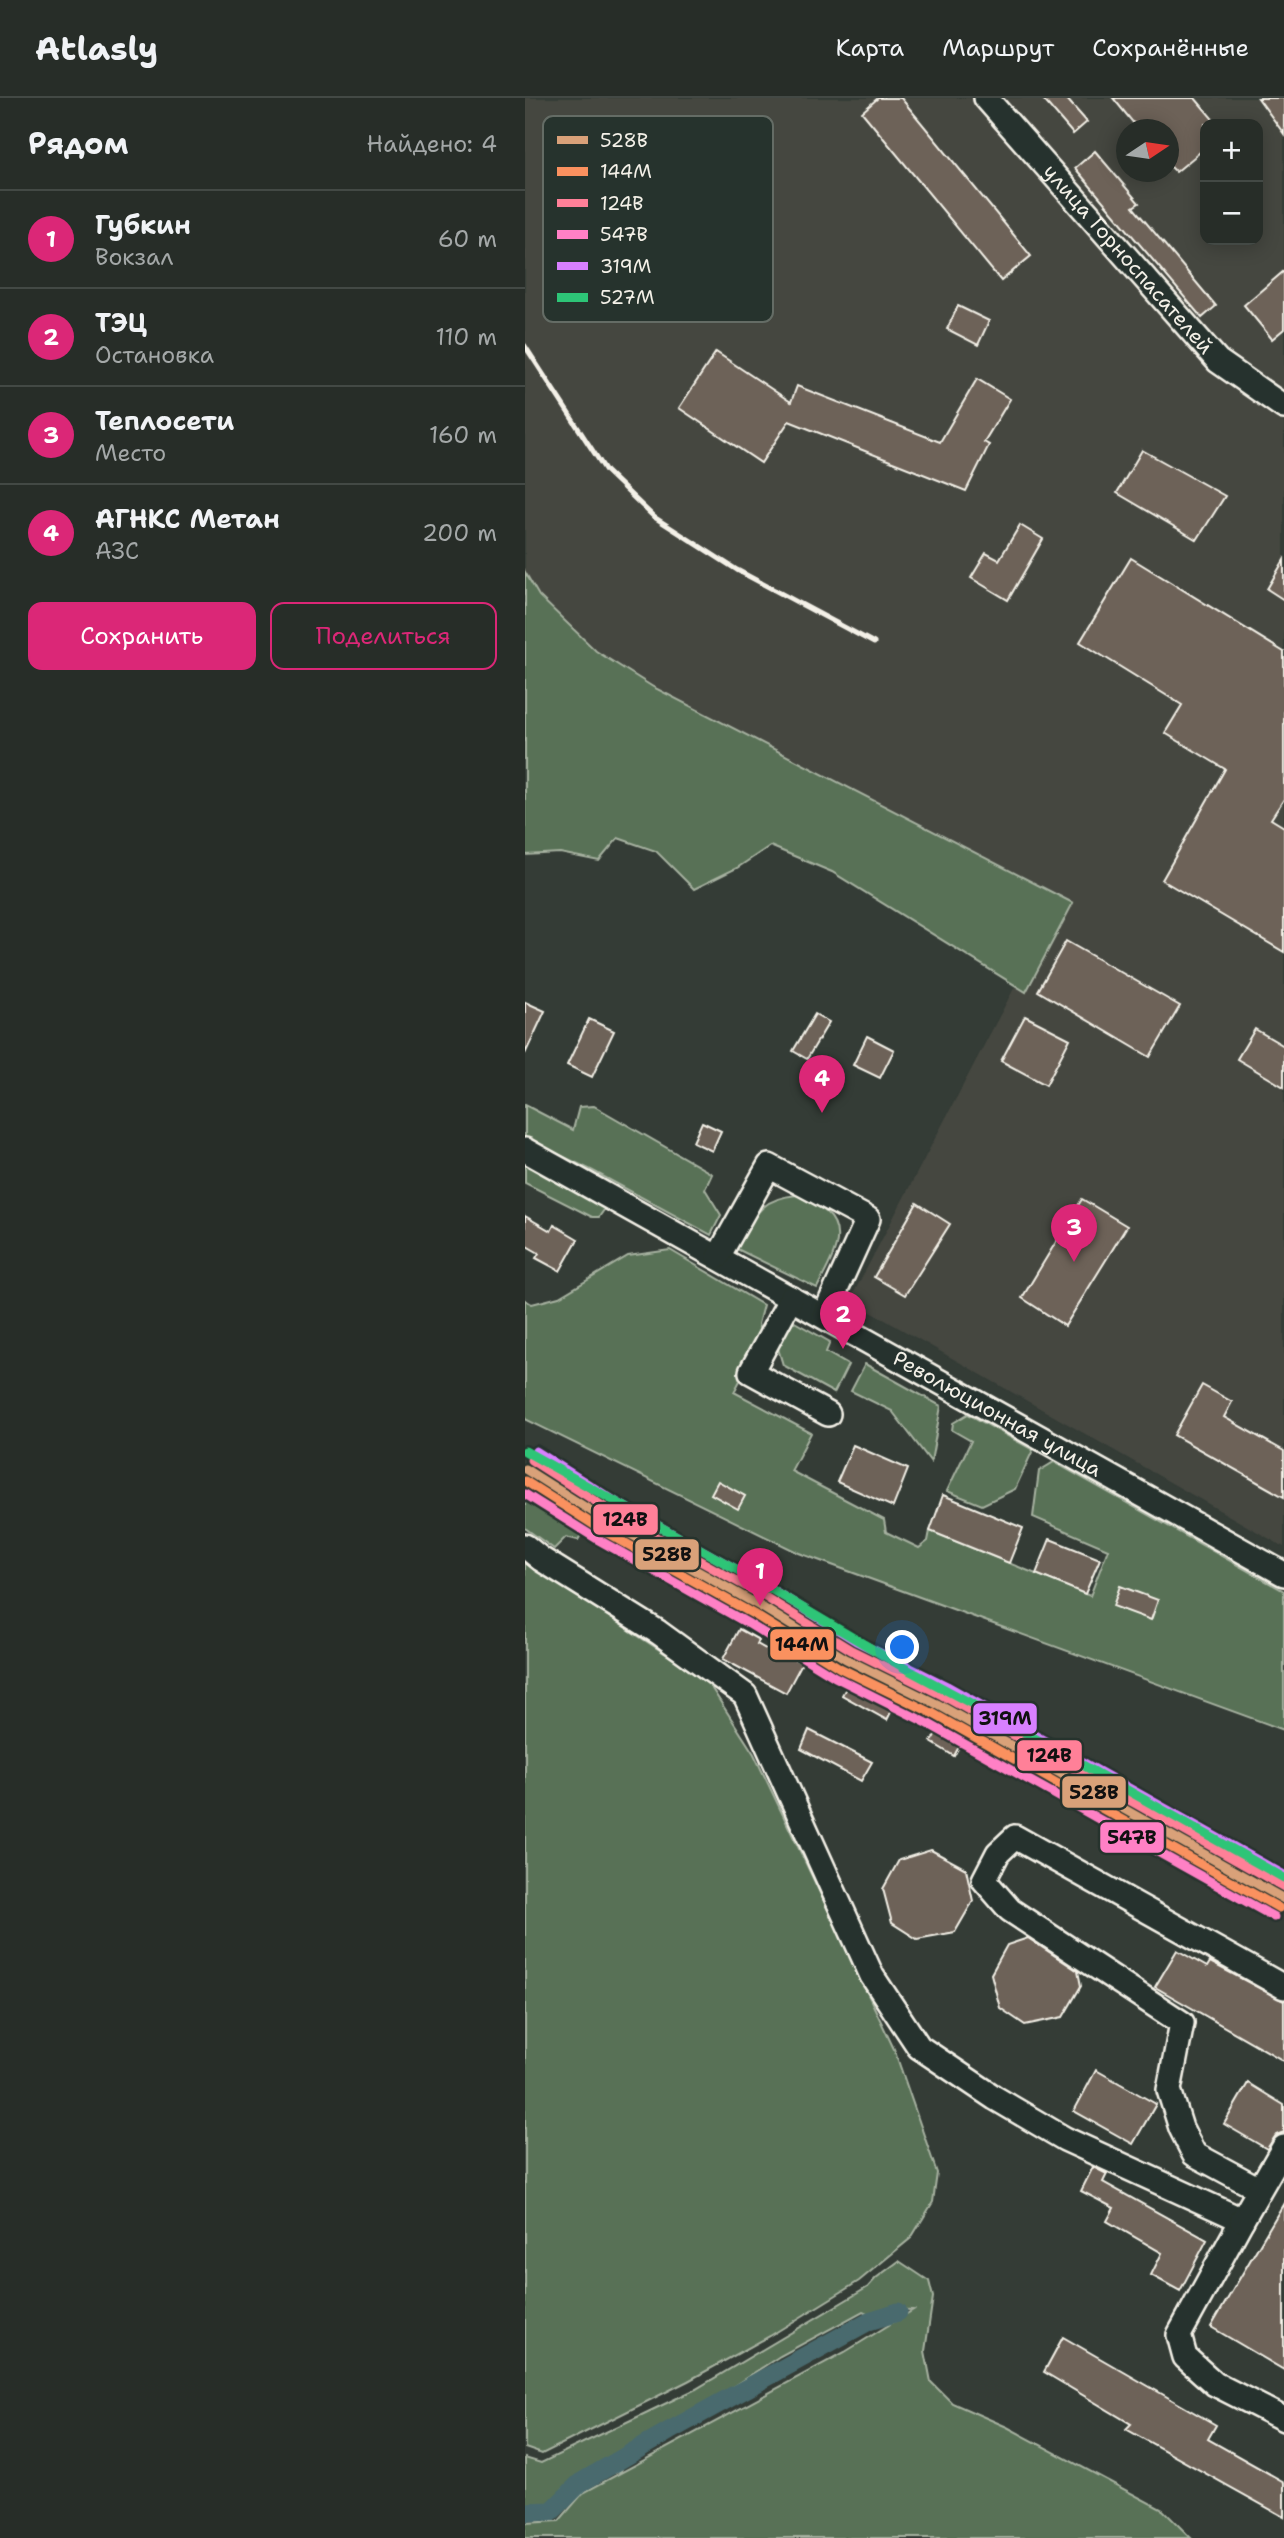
<!DOCTYPE html>
<html lang="ru">
<meta charset="utf-8">
<style>
body{margin:0;font-family:"Shantell Sans",sans-serif;background:#333934;color:#f1f3f6}
.controls{position:absolute;right:21px;top:21px;display:grid;overflow:hidden;border-radius:14px;box-shadow:0 4px 18px #0003}
.controls button{width:63px;height:63px;display:grid;place-items:center;padding:0;border:0;border-bottom:2px solid #434945;background:#272d28;color:#f1f3f6;font:35px sans-serif}
.compass{position:absolute;left:591px;top:21px;width:63px;height:63px;border-radius:50%;background:#272d28;box-shadow:0 4px 18px #0003;rotate:77deg}
.you{position:absolute;left:378px;top:1550px;width:24px;height:24px;margin:-18px;border:5px solid #fff;border-radius:50%;background:#1a73e8;box-shadow:0 0 0 10px #1a73e833}
.badge{display:grid;place-items:center;width:46px;height:46px;border-radius:50%;background:#db2777;color:#fff;font-size:23px;font-weight:700}
.pin{position:absolute;translate:-50% -58px;filter:drop-shadow(0 2px 4px #0008)}
.pin::after{content:'';position:absolute;top:37px;width:24px;height:21px;background:inherit;clip-path:polygon(0 0,100% 0,50% 100%)}
.list{margin:0;padding:0;list-style:none}
h2{display:flex;justify-content:space-between;align-items:center;height:91px;margin:0;padding:0 28px;font-size:30px}
h2 small{font-size:23px;font-weight:400;color:#a4a8a8}
.list li{display:grid;grid-template-columns:46px 1fr auto;gap:21px;align-items:center;box-sizing:border-box;height:98px;padding:0 28px;border-top:2px solid #434945}
.list b{display:block;font-size:26px;white-space:nowrap}
.list p{margin:0;font-size:23px;white-space:nowrap;color:#a4a8a8}
.list em{font-size:23px;font-style:normal;color:#a4a8a8}
.actions{display:flex;gap:14px;padding:21px 28px}
.actions a{flex:1;padding:16px 0;border:2px solid #db2777;border-radius:14px;text-align:center;font-size:24px;color:#db2777}
.actions .main{background:#db2777;color:#fff}
.map{position:relative;flex:none;width:759px;height:2440px;overflow:hidden}
header{display:flex;align-items:center;gap:42px;box-sizing:border-box;height:98px;padding:0 35px;background:#272d28;border-bottom:2px solid #434945}
header strong{font-size:33px}
nav{display:flex;gap:38px;margin-inline-start:auto;font-size:24px}
main{display:flex}
aside{flex:1;background:#272d28}
.map>svg:first-child{display:block}
.built{fill:#454740;fill-rule:evenodd}
.green{fill:#597157;stroke:#a6b1a0;stroke-width:2}
.lines{fill:none;stroke-linecap:round;stroke-linejoin:round}
.canal{stroke:#486a6e;stroke-width:19}
.building{fill:#6d6258;stroke:#f4f1e8;stroke-width:2}
.minor-casing{stroke:#f4f1e8;stroke-width:28}
.minor{stroke:#26332d;stroke-width:23}
.rail{stroke:#f4f1e8;stroke-width:5}
.rail-1-casing{stroke:#26332d;stroke-width:14}
.rail-2-casing{stroke:#26332d;stroke-width:14}
.rail-3-casing{stroke:#26332d;stroke-width:14}
.rail-4-casing{stroke:#26332d;stroke-width:14}
.rail-5-casing{stroke:#26332d;stroke-width:14}
.rail-6-casing{stroke:#26332d;stroke-width:14}
.rail-1{stroke:#d9a179;stroke-width:9}
.rail-2{stroke:#fa915f;stroke-width:9}
.rail-3{stroke:#ff8098;stroke-width:9}
.rail-4{stroke:#ff80c5;stroke-width:9}
.rail-5{stroke:#d880ff;stroke-width:9}
.rail-6{stroke:#2dc577;stroke-width:9}
.labels{text-anchor:middle;dominant-baseline:central;stroke-width:6;stroke-linejoin:round;paint-order:stroke}
.street-label{font-size:21px;fill:#f4f1e8;stroke:#26332d}
.key{fill:#26332d;stroke:#646c65;stroke-width:2}
.key-label{font-size:19px;fill:#f4f1e8}
.line-badge{stroke:#26332d;stroke-width:2.5}
.pale-badge-label{font-size:19px;text-anchor:middle;font-weight:bold;fill:#111}
</style>
<header>
<strong>Atlasly</strong>
<nav><a>Карта</a><a>Маршрут</a><a>Сохранённые</a></nav>
</header>
<main>
<aside>
<h2>Рядом<small>Найдено: 4</small></h2>
<ul class="list">
<li><span class="badge">1</span><div><b>Губкин</b><p>Вокзал</p></div><em>60 m</em></li>
<li><span class="badge">2</span><div><b>ТЭЦ</b><p>Остановка</p></div><em>110 m</em></li>
<li><span class="badge">3</span><div><b>Теплосети</b><p>Место</p></div><em>160 m</em></li>
<li><span class="badge">4</span><div><b>АГНКС Метан</b><p>АЗС</p></div><em>200 m</em></li>
</ul>
<div class="actions"><a class="main">Сохранить</a><a>Поделиться</a></div>
</aside>
<div class="map">
<svg width="759" height="2440" viewBox="0 0 759 2440">
<rect width="100%" height="100%" fill="#343c36"/>
<filter id="ink" filterUnits="userSpaceOnUse"><feTurbulence type="fractalNoise" baseFrequency=".0143" numOctaves="2"/><feDisplacementMap in="SourceGraphic" scale="14" xChannelSelector="R" yChannelSelector="G"/><feConvolveMatrix kernelMatrix="1 2 1 2 8 2 1 2 1" color-interpolation-filters="sRGB"/></filter>
<g filter="url(#ink)">
<!-- built -->
<path class="built" d="M0 0H759V1449L325 1202 526 820 119 603 0 487ZM680 26H733V142H680ZM601 32H643V74H601Z"/>
<!-- green -->
<g class="green">
<path d="M0 474 14 498 71 553 128 589 548 805 501 894 307 774 245 748 212 770 169 791 131 753 93 740 74 763 35 755 0 757Z"/>
<path d="M0 1007 48 1032 54 1009 69 1008 187 1076 180 1091 196 1117 186 1137 68 1073 0 1040Z"/>
<path d="M0 1065 76 1105 79 1112 74 1119H67L0 1085Z"/>
<path d="M272 1097C281 1102 293 1107 301 1114 326 1136 303 1167 292 1190L212 1151C230 1119 232 1101 272 1097Z"/>
<path d="M145 1152 238 1207 233 1226 237 1241 209 1294 286 1335 266 1373 359 1422 361 1434 394 1450 403 1443 405 1433 565 1498 583 1451 508 1419 514 1373 529 1364 759 1493V1632L274 1455 0 1321V1202L7 1206 34 1199 103 1158Z"/>
<path d="M266 1222 305 1244 301 1254 323 1267 309 1295 258 1267 252 1247Z"/>
<path d="M340 1266 416 1308 406 1364 367 1313 326 1293Z"/>
<path d="M443 1316 508 1352 490 1391 457 1407 422 1393 446 1343 427 1332 428 1325Z"/>
<path d="M0 1385 64 1423 53 1442 41 1439 29 1451 0 1430Z"/>
<path d="M0 1464 182 1583 229 1656 369 1951 412 2075 408 2104 386 2140 334 2183 245 2238 163 2283 17 2356 0 2350Z"/>
<path d="M374 2163 404 2183 408 2199 400 2253 406 2284 427 2305 482 2329 638 2412 666 2440H0V2425L34 2423 58 2395 320 2254 388 2212 367 2211 347 2217 338 2213 255 2258 102 2357 96 2373 38 2390 21 2422 0 2405V2360L16 2365 171 2291 343 2189 351 2180Z"/>
</g>
<g class="lines">
<!-- canal -->
<path class="canal" d="M0 2414 27 2413 55 2385 144 2333 344 2223 373 2214"/>
</g>
<!-- building -->
<g class="building">
<path d="M353 0H376L506 158 476 183 337 14Z"/>
<path d="M517 0H541L562 24 548 36Z"/>
<path d="M588 0H670L692 26H680V50L651 74 643 66V32H614Z"/>
<path d="M733 0H759V36Z"/>
<path d="M570 53 614 105 608 109 691 208 677 220 550 70Z"/>
<path d="M759 173V231L747 241 719 207Z"/>
<path d="M433 208 464 223 453 247 422 231Z"/>
<path d="M191 254 266 304 272 288 415 344 452 281 485 301 459 344 464 347 441 393 264 323 236 365 154 310Z"/>
<path d="M617 352 700 398 672 442 592 395Z"/>
<path d="M495 427 518 441 483 502 446 480 461 455 474 462Z"/>
<path d="M606 460 759 554V701L746 721 759 729V854L637 782 700 671 640 635 657 607 555 544Z"/>
<path d="M759 462V502L742 491Z"/>
<path d="M541 843 655 908 625 959 513 893Z"/>
<path d="M0 904 20 913 0 956Z"/>
<path d="M290 916 304 924 282 961 268 953Z"/>
<path d="M500 918 545 941 521 987 476 963Z"/>
<path d="M64 921 89 933 67 979 42 967Z"/>
<path d="M730 931 759 948V989L712 961Z"/>
<path d="M342 938 369 952 355 980 328 967Z"/>
<path d="M177 1024 196 1033 187 1053 168 1044Z"/>
<path d="M557 1101 602 1128 540 1228 497 1200Z"/>
<path d="M392 1105 425 1126 380 1197 349 1179Z"/>
<path d="M0 1118 26 1133 29 1127 53 1141 35 1173 11 1160 14 1155 0 1147Z"/>
<path d="M677 1287 707 1304 699 1319 759 1353V1399L649 1337Z"/>
<path d="M328 1347 383 1371 368 1409 312 1384Z"/>
<path d="M193 1383 220 1398 213 1411 186 1396Z"/>
<path d="M418 1397 498 1430 484 1465 405 1433Z"/>
<path d="M525 1441 575 1461 560 1496 511 1476Z"/>
<path d="M595 1488 633 1502 626 1522 588 1508Z"/>
<path d="M214 1531 234 1542 232 1546 257 1560 259 1556 277 1565 261 1595 198 1561Z"/>
<path d="M325 1583 369 1608 362 1622 317 1597Z"/>
<path d="M414 1630 437 1643 429 1658 406 1644Z"/>
<path d="M284 1632 347 1664 336 1683 276 1651Z"/>
<path d="M406 1752 441 1771 448 1803 430 1834 392 1841 367 1825 358 1791 374 1762Z"/>
<path d="M503 1840 553 1873 556 1888 538 1919 500 1927 475 1910 466 1876 482 1847Z"/>
<path d="M652 1852 682 1869 685 1864 759 1903V1963L630 1889Z"/>
<path d="M571 1972 631 2006 608 2046 549 2013Z"/>
<path d="M723 1985 759 2007V2034L751 2037 742 2051 699 2026Z"/>
<path d="M568 2069 582 2076 578 2084 682 2142 655 2193 626 2177 637 2155 582 2123 589 2110 556 2093Z"/>
<path d="M759 2105V2272L686 2229Z"/>
<path d="M538 2239 691 2327 683 2341 759 2384V2419L601 2331 606 2326 519 2274Z"/>
</g>
<g class="lines">
<!-- minor casing -->
<g class="minor-casing">
<g id="minor">
<path id="s1" d="M461 0 693 263 759 309"/>
<path id="s2" d="M0 1052 759 1476"/>
<path d="M193 1159 244 1068 343 1121 299 1218"/>
<path d="M266 1200 226 1274 303 1316"/>
<path d="M0 1448 16 1461 133 1534 220 1597 347 1878 394 1949 470 2000 540 2041 717 2122 654 2237 660 2259 690 2286 759 2321"/>
<path d="M734 2091 669 2056 656 2030 644 1992 657 1925 485 1812 459 1782 473 1755 490 1739 759 1889"/>
<path d="M717 2122 759 2049"/>
</g>
</g>
<!-- minor -->
<use href="#minor" class="minor"/>
<!-- rail -->
<path class="rail" d="M0 248 81 373 129 419 212 472 349 545"/>
<!-- rail-1 casing -->
<g class="rail-1-casing">
<path id="rail-1" d="M0 1371 82 1423 235 1508 321 1561 412 1606 759 1801"/>
</g>
<!-- rail-2 casing -->
<g class="rail-2-casing">
<path id="rail-2" d="M0 1383 77 1432 230 1517 315 1570 407 1615 754 1810"/>
</g>
<!-- rail-3 casing -->
<g class="rail-3-casing">
<path id="rail-3" d="M6 1362 87 1414 240 1499 326 1552 417 1597 759 1789"/>
</g>
<!-- rail-4 casing -->
<g class="rail-4-casing">
<path id="rail-4" d="M0 1396 72 1441 224 1526 310 1579 402 1625 749 1819"/>
</g>
<!-- rail-5 casing -->
<g class="rail-5-casing">
<path id="rail-5" d="M11 1353 93 1405 245 1490 331 1543 422 1588 759 1777"/>
</g>
<!-- rail-6 casing -->
<g class="rail-6-casing">
<path id="rail-6" d="M0 1353 234 1484 376 1568 481 1624 759 1780"/>
</g>
<!-- rail-1 -->
<use href="#rail-1" class="rail-1"/>
<!-- rail-2 -->
<use href="#rail-2" class="rail-2"/>
<!-- rail-3 -->
<use href="#rail-3" class="rail-3"/>
<!-- rail-4 -->
<use href="#rail-4" class="rail-4"/>
<!-- rail-5 -->
<use href="#rail-5" class="rail-5"/>
<!-- rail-6 -->
<use href="#rail-6" class="rail-6"/>
</g>
</g>
<g class="labels">
<!-- street labels -->
<g class="street-label">
<text stroke="none"><textPath href="#s1" startOffset="215">улица Горноспасателей</textPath></text>
<text stroke="none"><textPath href="#s2" startOffset="541">Революционная улица</textPath></text>
</g>
</g>
<!-- legend -->
<rect x="18" y="18" width="230" height="206" rx="10" class="key"/>
<rect x="32" y="38" width="31" height="8" fill="#d9a179"/>
<rect x="32" y="69" width="31" height="9" fill="#fa915f"/>
<rect x="32" y="101" width="31" height="8" fill="#ff8098"/>
<rect x="32" y="132" width="31" height="9" fill="#ff80c5"/>
<rect x="32" y="164" width="31" height="8" fill="#d880ff"/>
<rect x="32" y="195" width="31" height="9" fill="#2dc577"/>
<g class="key-label">
<text x="75" y="49">528В</text>
<text x="75" y="80">144М</text>
<text x="75" y="112">124В</text>
<text x="75" y="143">547В</text>
<text x="75" y="175">319М</text>
<text x="75" y="206">527М</text>
</g>
<g class="line-badge">
<rect x="67" y="1405" width="67" height="33" rx="7" fill="#ff8098"/>
<rect x="109" y="1440" width="66" height="33" rx="7" fill="#d9a179"/>
<rect x="244" y="1530" width="66" height="33" rx="7" fill="#fa915f"/>
<rect x="447" y="1604" width="66" height="33" rx="7" fill="#d880ff"/>
<rect x="491" y="1641" width="67" height="33" rx="7" fill="#ff8098"/>
<rect x="536" y="1677" width="66" height="34" rx="7" fill="#d9a179"/>
<rect x="574" y="1723" width="66" height="33" rx="7" fill="#ff80c5"/>
</g>
<g class="pale-badge-label">
<text x="100" y="1428">124В</text>
<text x="142" y="1463">528В</text>
<text x="277" y="1553">144М</text>
<text x="480" y="1627">319М</text>
<text x="524" y="1664">124В</text>
<text x="569" y="1701">528В</text>
<text x="607" y="1746">547В</text>
</g>
</svg>
<div class="controls">
<button>+</button>
<button>−</button>
</div>
<svg class="compass" viewBox="-18 -18 36 36"><path d="M0-13l5 13h-10z" fill="#e53935"/><path d="M0 13l5-13h-10z" fill="#a4a8a8"/></svg>
<div class="you"></div>
<div class="pin badge" style="left:235px;top:1508px">1</div>
<div class="pin badge" style="left:318px;top:1251px">2</div>
<div class="pin badge" style="left:549px;top:1164px">3</div>
<div class="pin badge" style="left:297px;top:1015px">4</div>
</div>
</main>
